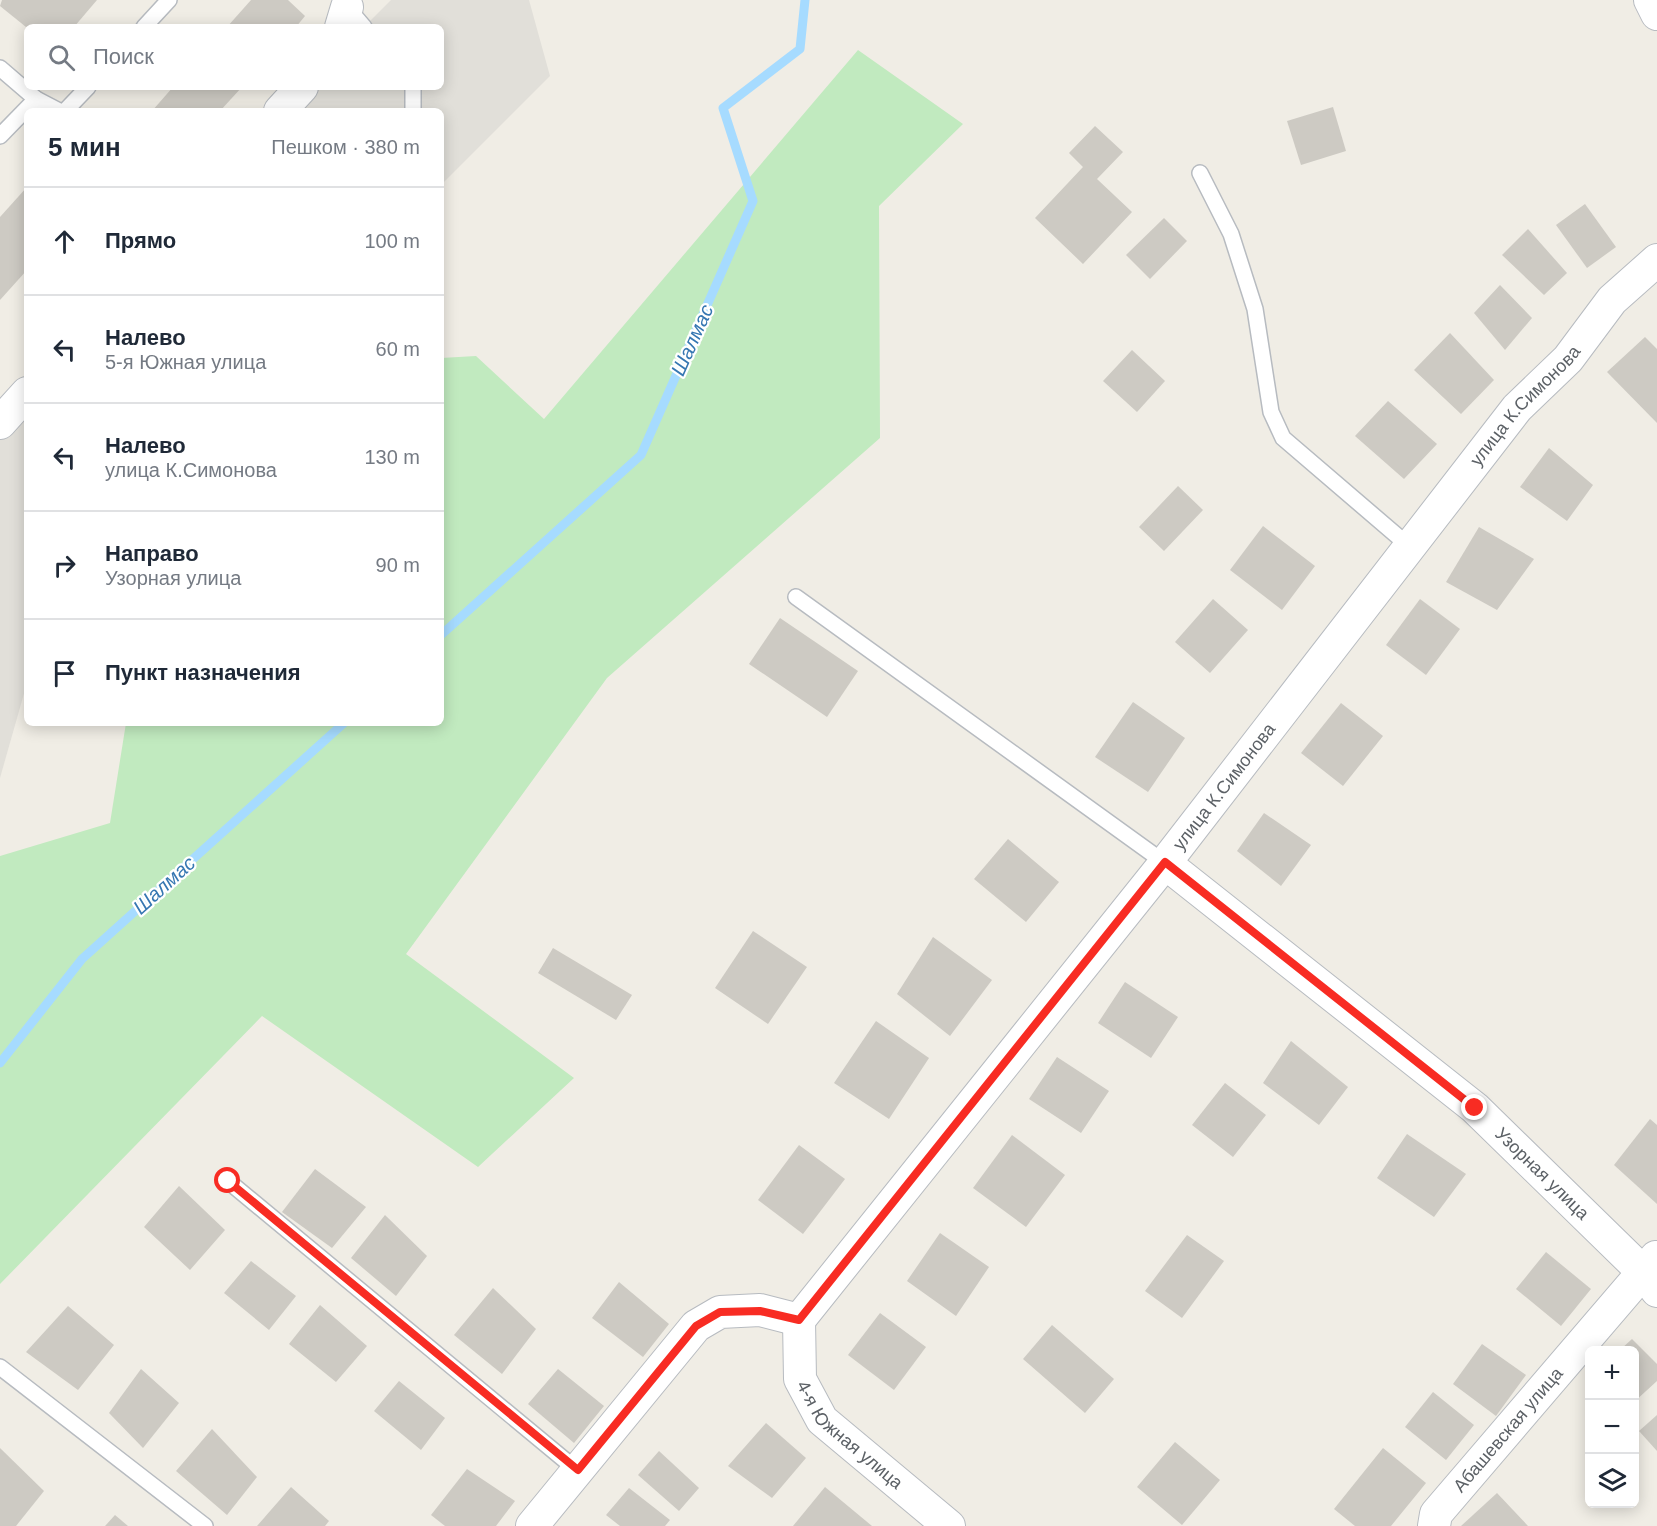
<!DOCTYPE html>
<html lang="ru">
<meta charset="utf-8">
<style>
body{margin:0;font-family:Arial,sans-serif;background:#f2f2f3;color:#1f2937}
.controls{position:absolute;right:18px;bottom:18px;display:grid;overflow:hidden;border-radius:9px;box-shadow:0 3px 15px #0003}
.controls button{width:54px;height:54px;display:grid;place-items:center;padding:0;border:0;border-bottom:2px solid #e0e1e3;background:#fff;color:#1f2937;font:30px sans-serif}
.stop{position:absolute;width:18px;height:18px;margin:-14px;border:4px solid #f82c23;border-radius:50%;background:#fff}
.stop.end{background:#f82c23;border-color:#fff;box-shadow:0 2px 6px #0008}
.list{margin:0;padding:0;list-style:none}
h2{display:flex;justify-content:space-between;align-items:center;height:78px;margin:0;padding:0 24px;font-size:26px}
h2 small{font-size:20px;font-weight:400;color:#747a83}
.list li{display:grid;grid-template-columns:39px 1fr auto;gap:18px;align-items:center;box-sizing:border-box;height:108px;padding:0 24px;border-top:2px solid #e0e1e3}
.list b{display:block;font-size:22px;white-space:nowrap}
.list p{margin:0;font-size:20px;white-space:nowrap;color:#747a83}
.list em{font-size:20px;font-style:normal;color:#747a83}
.icon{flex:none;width:33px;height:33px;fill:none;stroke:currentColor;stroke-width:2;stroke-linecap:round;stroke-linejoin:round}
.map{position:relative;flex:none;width:1657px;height:1526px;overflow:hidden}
.search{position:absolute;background:#fff;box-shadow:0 3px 15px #0003;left:24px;top:24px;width:420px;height:66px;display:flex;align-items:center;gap:15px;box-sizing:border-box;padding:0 21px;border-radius:9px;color:#747a83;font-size:22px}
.panel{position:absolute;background:#fff;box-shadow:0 3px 15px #0003;left:24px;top:108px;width:420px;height:618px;border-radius:9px}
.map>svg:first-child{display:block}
.industrial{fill:#e1dfd9}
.green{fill:#c1eabf}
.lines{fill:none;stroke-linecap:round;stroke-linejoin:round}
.stream{stroke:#a6dbff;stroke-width:9}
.building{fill:#cdcac3}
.lane-casing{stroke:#b7bbc0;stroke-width:18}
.street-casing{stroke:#b7bbc0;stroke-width:34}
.lane{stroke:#fff;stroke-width:15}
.street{stroke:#fff;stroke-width:32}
.route{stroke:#f82c23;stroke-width:8}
.labels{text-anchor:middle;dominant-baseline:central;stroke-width:4.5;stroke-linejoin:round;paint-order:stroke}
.street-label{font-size:18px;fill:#5c6166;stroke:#fff}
.water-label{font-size:20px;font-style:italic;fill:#3677b2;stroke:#fff}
</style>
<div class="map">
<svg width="1657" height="1526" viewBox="0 0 1657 1526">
<rect width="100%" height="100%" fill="#f0ede5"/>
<!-- industrial -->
<g class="industrial">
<path d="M391 0H529L550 76 441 185V111H288L310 87H441V27H364Z"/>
<path d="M27 403V683L0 778V433Z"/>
</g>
<!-- green -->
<path class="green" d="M858 50 963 124 879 206 880 438 607 678 406 954 574 1078 478 1167 262 1016 0 1284V856L110 823 126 723H441V358L476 356 544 419Z"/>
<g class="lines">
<!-- stream -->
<g class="stream">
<path d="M441 635 641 455 753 201 723 108 800 49 805 0"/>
<path d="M0 1063 82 959 344 723"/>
</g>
</g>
<!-- building -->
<g class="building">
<path d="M2 0H97L74 27H26L0 6Z"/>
<path d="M251 0H288L305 16 296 27H227Z"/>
<path d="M173 87H242L220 111H152Z"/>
<path d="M1333 107 1346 151 1301 165 1287 121Z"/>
<path d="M1095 126 1123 152 1097 179 1132 212 1083 264 1035 218 1083 167 1069 153Z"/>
<path d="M27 187V270L0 300V217Z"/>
<path d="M1585 204 1616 247 1587 268 1556 225Z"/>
<path d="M1164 218 1187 241 1150 279 1126 255Z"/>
<path d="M1528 229 1567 273 1544 295 1502 255Z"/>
<path d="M1500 285 1532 318 1505 350 1474 313Z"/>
<path d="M1450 333 1494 380 1461 414 1414 370Z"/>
<path d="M1645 337 1657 349V423L1607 372Z"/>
<path d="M1132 350 1165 381 1137 412 1103 381Z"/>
<path d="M1388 401 1437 444 1404 479 1355 436Z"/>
<path d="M1549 448 1593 485 1567 521 1520 487Z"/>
<path d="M1178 486 1203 510 1164 551 1139 527Z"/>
<path d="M1263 526 1315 566 1282 610 1230 570Z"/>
<path d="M1479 527 1534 559 1497 610 1446 582Z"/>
<path d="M1213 599 1248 630 1210 673 1175 642Z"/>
<path d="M1420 599 1460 629 1426 675 1386 645Z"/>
<path d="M780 618 858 671 827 717 749 664Z"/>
<path d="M1133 702 1185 738 1148 792 1095 757Z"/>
<path d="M1341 703 1383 736 1343 786 1301 753Z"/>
<path d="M1264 813 1311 845 1281 886 1237 851Z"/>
<path d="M1008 839 1059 882 1026 922 974 879Z"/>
<path d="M753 931 807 967 768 1024 715 988Z"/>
<path d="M933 937 992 980 950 1036 897 994Z"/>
<path d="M553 948 632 995 616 1020 538 973Z"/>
<path d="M1125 982 1178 1017 1151 1058 1098 1023Z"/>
<path d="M876 1021 929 1058 889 1119 834 1083Z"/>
<path d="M1291 1041 1348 1087 1319 1125 1263 1083Z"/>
<path d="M1057 1057 1109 1091 1081 1133 1029 1099Z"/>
<path d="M1225 1083 1266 1115 1233 1157 1192 1125Z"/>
<path d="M1650 1119 1657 1125V1204L1614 1165Z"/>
<path d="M1407 1134 1466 1174 1434 1217 1377 1178Z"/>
<path d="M1012 1135 1065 1175 1026 1227 973 1188Z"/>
<path d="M799 1145 845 1179 803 1234 758 1200Z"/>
<path d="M315 1169 366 1207 332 1248 282 1212Z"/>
<path d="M179 1186 225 1230 190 1270 144 1227Z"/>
<path d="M385 1215 427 1256 396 1296 351 1258Z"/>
<path d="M940 1233 989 1267 956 1316 907 1281Z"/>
<path d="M1187 1235 1224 1261 1182 1318 1145 1291Z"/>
<path d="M1546 1252 1591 1289 1561 1326 1516 1289Z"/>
<path d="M251 1261 296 1296 269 1330 224 1293Z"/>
<path d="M619 1282 669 1324 643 1357 592 1318Z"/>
<path d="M493 1288 536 1329 502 1374 454 1335Z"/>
<path d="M320 1305 367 1346 336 1382 289 1344Z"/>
<path d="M68 1306 114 1345 78 1390 26 1352Z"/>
<path d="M880 1313 926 1347 894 1390 848 1355Z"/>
<path d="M1052 1325 1114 1379 1085 1413 1023 1359Z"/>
<path d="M1632 1339 1657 1364V1381L1634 1402V1350H1620Z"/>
<path d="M1482 1344 1526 1375 1496 1416 1453 1384Z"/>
<path d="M141 1369 179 1403 143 1448 109 1413Z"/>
<path d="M558 1369 604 1406 574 1443 528 1404Z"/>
<path d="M399 1381 445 1418 421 1450 374 1411Z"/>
<path d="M1433 1392 1474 1425 1446 1460 1405 1427Z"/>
<path d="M1657 1415V1451L1639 1431Z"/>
<path d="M766 1423 806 1458 772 1498 728 1466Z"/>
<path d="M212 1429 257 1477 227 1515 176 1471Z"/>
<path d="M1175 1442 1220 1480 1182 1525 1137 1487Z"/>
<path d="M0 1448 44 1491 16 1526H0Z"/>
<path d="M1383 1448 1426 1483 1391 1526H1355L1334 1509Z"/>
<path d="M659 1451 699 1488 679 1511 638 1475Z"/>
<path d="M467 1469 515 1501 496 1526H445L431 1515Z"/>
<path d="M291 1487 329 1521 325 1526H257Z"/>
<path d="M825 1487 872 1526H793Z"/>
<path d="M629 1488 670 1520 665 1526H620L606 1515Z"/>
<path d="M1497 1493 1528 1526H1461Z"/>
<path d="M115 1515 128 1526H105Z"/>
</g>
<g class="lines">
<!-- lane casing -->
<g class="lane-casing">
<g id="lane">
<path d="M346 6 364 27"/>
<path d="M144 27 169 0"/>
<path d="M0 68 36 99"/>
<path d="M65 111 88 87"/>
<path d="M413 111V87"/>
<path d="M0 136 36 99 59 111"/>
<path d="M1200 173 1231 234 1255 309 1271 412 1283 438 1409 546"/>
<path d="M796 597 1165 863"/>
<path d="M228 1181 578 1471"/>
<path d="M0 1367 205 1526"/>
</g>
</g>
<!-- street casing -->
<g class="street-casing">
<g id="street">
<path d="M1650 0 1657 14"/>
<path d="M341 27 347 7"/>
<path d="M280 111 302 87"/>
<path d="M0 423 27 393"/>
<path id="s1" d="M1165 863 1475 1108 1643 1272 1657 1291"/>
<path id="s2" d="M799 1320 1165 863 1517 408 1568 359 1612 300 1657 260"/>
<path id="s3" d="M799 1320 800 1379 822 1420 949 1526"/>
<path d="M532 1526 696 1326 720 1312 760 1310 799 1320"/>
<path id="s4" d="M1434 1526 1436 1514 1656 1257"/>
</g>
</g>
<!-- lane -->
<use href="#lane" class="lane"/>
<!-- street -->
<use href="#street" class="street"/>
</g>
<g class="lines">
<!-- route -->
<path class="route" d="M228 1181 578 1470 696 1326 720 1312 760 1311 799 1320 1165 862 1475 1108"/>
</g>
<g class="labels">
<!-- street labels -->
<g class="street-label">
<text stroke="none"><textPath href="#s2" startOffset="1168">улица К.Симонова</textPath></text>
<text stroke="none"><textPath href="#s2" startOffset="682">улица К.Симонова</textPath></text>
<text stroke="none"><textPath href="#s1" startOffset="489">Узорная улица</textPath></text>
<text stroke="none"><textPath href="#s4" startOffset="123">Абашевская улица</textPath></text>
<text stroke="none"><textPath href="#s3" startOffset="135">4-я Южная улица</textPath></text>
</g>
<!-- water labels -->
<g class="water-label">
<text transform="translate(692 340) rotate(-66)">Шалмас</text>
<text transform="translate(164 885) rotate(-42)">Шалмас</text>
</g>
</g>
</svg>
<div class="controls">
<button>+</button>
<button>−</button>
<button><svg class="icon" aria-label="layers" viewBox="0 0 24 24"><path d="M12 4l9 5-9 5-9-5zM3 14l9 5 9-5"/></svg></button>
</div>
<div class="stop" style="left:228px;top:1181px"></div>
<div class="stop end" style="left:1475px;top:1108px"></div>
<div class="search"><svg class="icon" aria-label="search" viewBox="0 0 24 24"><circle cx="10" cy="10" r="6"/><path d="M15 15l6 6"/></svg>Поиск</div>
<section class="panel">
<h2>5 мин<small>Пешком · 380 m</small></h2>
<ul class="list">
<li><svg class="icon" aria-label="ahead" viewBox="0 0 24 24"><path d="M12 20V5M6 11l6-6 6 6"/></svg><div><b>Прямо</b></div><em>100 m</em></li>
<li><svg class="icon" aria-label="left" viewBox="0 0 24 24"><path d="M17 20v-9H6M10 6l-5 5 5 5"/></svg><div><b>Налево</b><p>5-я Южная улица</p></div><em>60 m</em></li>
<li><svg class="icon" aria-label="left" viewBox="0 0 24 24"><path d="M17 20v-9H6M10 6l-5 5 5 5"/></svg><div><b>Налево</b><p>улица К.Симонова</p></div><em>130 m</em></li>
<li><svg class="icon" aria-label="right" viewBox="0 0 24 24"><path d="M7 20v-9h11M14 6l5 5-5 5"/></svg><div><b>Направо</b><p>Узорная улица</p></div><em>90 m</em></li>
<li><svg class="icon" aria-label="arrive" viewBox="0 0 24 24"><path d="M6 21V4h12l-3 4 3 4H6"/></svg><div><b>Пункт назначения</b></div></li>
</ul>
</section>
</div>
